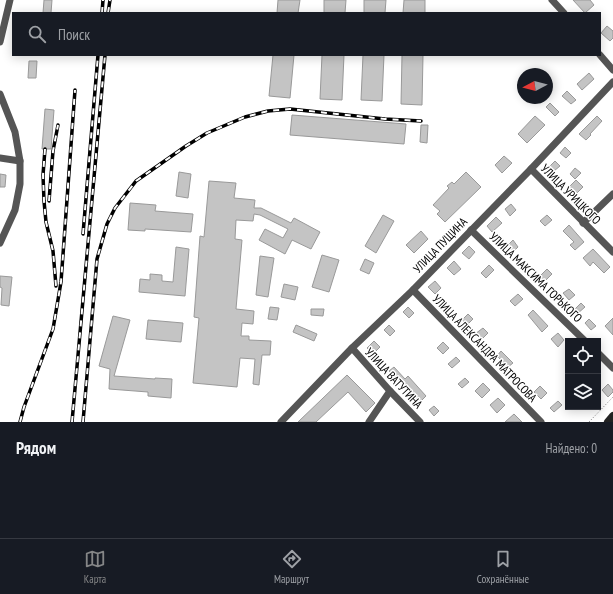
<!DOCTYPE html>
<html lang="ru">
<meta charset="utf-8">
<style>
body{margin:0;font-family:"PT Sans Narrow",sans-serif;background:#20242c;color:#f1f3f6}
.controls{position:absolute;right:12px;bottom:12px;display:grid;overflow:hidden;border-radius:0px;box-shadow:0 2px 10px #0003}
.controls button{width:36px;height:36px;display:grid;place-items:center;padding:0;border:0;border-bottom:1px solid #363941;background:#171b24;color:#f1f3f6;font:20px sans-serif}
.compass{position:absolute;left:517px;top:68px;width:36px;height:36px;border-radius:50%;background:#171b24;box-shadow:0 2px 10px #0003;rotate:263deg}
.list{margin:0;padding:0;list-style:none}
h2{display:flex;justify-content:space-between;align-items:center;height:52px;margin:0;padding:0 16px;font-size:17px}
h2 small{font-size:13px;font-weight:400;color:#9ea1a6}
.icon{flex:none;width:22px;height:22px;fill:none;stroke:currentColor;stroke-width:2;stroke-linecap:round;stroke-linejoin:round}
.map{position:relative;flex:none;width:613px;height:422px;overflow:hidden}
.search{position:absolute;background:#171b24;box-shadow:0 2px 10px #0003;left:12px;right:12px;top:12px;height:44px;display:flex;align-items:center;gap:10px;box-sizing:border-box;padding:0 14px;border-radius:0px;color:#9ea1a6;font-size:15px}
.sheet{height:116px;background:#171b24}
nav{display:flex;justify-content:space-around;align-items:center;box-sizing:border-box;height:56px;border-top:1px solid #363941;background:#171b24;font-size:11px;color:#9ea1a6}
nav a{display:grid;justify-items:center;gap:2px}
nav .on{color:#858687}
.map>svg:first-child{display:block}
.building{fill:#c4c4c4;stroke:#999}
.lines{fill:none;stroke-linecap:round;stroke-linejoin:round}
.path{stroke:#777;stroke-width:1;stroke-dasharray:1 2;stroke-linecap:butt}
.street{stroke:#555;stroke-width:7}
.secondary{stroke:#222;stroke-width:8}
.rail-casing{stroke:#000;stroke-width:3.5}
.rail{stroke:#fff;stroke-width:2;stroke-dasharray:6;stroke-linecap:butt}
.labels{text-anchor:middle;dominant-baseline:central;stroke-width:3;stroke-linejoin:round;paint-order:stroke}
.street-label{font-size:12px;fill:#000;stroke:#fff}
</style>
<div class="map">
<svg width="613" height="422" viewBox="0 0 613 422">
<rect width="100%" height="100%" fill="#fff"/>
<!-- building -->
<g class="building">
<path d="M44 0H52L51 13H43Z"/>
<path d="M278 0H300L298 13H277Z"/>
<path d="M324 0H346L345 13H324Z"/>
<path d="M364 0H386L385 13H364Z"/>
<path d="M404 0H425V13H403Z"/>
<path d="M573 0H590L594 5 585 13Z"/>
<path d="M607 26 613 31V38L610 41 601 33Z"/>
<path d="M273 55H294L290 98 269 96Z"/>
<path d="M322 55H344L342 100 320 99Z"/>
<path d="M363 55H384L382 101 361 100Z"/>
<path d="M402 55H423L422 105 401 104Z"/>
<path d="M29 61H37L36 78H28Z"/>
<path d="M589 73 594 79 582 90 577 84Z"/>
<path d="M567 91 576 100 571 104 562 96Z"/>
<path d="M550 103 559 112 555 116 546 107Z"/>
<path d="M45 109 54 110 51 149H42Z"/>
<path d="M292 115 406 124 404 144 290 135Z"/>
<path d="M535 116 545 125 527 143 518 134Z"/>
<path d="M597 116 602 121 590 134 591 135 586 140 579 134Z"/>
<path d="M421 125H428L427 143 420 142Z"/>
<path d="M565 147 571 153 566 158 560 153Z"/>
<path d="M504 156 512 163 502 173 495 165Z"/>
<path d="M555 161 560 166 554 171 549 167Z"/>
<path d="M575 168 581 173 575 179 570 174Z"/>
<path d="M179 172 191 174 188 198 176 196Z"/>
<path d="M466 172 481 187 445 222 437 214 440 211 433 205 449 188 447 186 452 182 454 184Z"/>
<path d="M0 174 6 175 5 187H0Z"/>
<path d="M576 180 583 187 576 194 569 187Z"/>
<path d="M209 181 236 183 234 198 255 200 254 208H261L291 223 294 218 320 232 311 249 292 240 285 254 259 240 265 229 283 238 288 229 260 215 254 214 253 221 236 220 235 239 242 240 236 309 254 311 253 324 242 323 241 336H249V340L271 341 270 355H262L259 385 253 384 255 359 240 358 237 387 193 383 199 318 194 317 200 236 204 237Z"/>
<path d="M130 203 156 205 155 211 193 214 191 232 145 229V231L128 230Z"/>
<path d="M511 204 516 210 510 216 505 209Z"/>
<path d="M383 215 394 221 376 253 365 246Z"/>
<path d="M547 215 552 220 545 226 540 221Z"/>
<path d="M496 217 502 223 492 232 487 226Z"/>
<path d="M569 225 584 242 575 250 570 245 574 242 563 231Z"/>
<path d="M421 231 428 239 414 253 406 245Z"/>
<path d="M513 240 518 247 513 252 507 246Z"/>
<path d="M469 246 475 252 469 259 462 253Z"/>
<path d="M176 247 189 249 185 296 139 292 140 279 150 280V274L162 275V281L173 282Z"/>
<path d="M593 249 610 267 604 273 593 262 590 266 583 258Z"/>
<path d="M322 255 339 260 329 292 312 287Z"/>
<path d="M260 256 274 258 268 297 256 295Z"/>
<path d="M365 259 374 263 369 274 360 270Z"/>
<path d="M454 261 461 269 454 275 447 268Z"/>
<path d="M489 265 494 270 486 278 481 273Z"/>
<path d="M547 269 552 274 544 282 539 277Z"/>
<path d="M0 276 12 277 9 306 1 305 2 288 0 287Z"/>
<path d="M435 281 441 288 435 294 428 287Z"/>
<path d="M284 284 298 287 295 300 281 297Z"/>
<path d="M569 289 575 295 569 300 563 293Z"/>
<path d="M518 294 523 299 515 306 510 301Z"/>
<path d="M581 303 585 307 577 314 573 311Z"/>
<path d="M270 307 279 308 277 320 268 319Z"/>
<path d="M408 307 414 313 409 318 403 312Z"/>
<path d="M311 309H324L323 316 311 315Z"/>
<path d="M533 310 548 326 542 332 528 315Z"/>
<path d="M468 314 473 319 467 325 462 320Z"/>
<path d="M113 316 130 320 114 376 155 379V378L172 379 171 398 148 396V392L109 389 110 369 99 366Z"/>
<path d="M613 318V335L605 326Z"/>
<path d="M589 319 596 326 591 330 585 323Z"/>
<path d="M148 320 183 323 181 342 146 339Z"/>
<path d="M296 325 317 334 314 341 293 332Z"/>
<path d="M389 325 395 331 390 336 384 330Z"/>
<path d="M483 328 488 333 481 340 475 334Z"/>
<path d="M558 333 564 340 558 347 551 339Z"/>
<path d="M374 341 380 347 373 354 367 348Z"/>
<path d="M443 342 449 348 443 354 437 348Z"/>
<path d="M501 351 513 363 508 367 497 356Z"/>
<path d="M456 357 460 361 452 368 448 364Z"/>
<path d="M394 367 405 379 408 376 426 396 420 402 389 371Z"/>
<path d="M347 375 375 403 366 412 348 392 316 422H298Z"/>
<path d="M465 378 469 382 462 388 458 384Z"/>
<path d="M483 383 490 390 482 398 475 391Z"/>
<path d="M608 384 613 390V392L608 397 602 390Z"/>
<path d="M540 386 547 393 541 399 534 392Z"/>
<path d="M498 398 505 405 497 413 490 405Z"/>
<path d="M558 401 562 405 554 412 550 408Z"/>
<path d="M434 406 439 411 434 416 429 410Z"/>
<path d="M514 414 522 422H505Z"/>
</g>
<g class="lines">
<!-- path -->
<path class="path" d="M589 422 613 397"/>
<!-- street -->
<g class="street">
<path d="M552 0 564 13"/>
<path d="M0 42 10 0"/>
<path d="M600 55 613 70"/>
<path d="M0 94 15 132 20 161V184L15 210 0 243"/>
<path d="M0 158 20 161"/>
<path d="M531 169 613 252"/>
<path d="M583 223 613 194"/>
<path d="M471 230 585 341"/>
<path d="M413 290 541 422"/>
<path d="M352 348 390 391 420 422"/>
<path d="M598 353 613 368"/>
<path d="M281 422 352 348 413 290 531 169 613 82"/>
<path d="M369 422 390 391"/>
</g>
<!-- secondary -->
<path class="secondary" d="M608 422 613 416"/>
<!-- rail casing -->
<g class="rail-casing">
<g id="rail">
<path d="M102 13 103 0"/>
<path d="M108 13 110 0"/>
<path d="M45 149 43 175 44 201 46 222 53 251 56 286"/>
<path d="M49 201 53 151 58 125"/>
<path d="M83 234 98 55"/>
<path d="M20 422 24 407 53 329 61 282 75 90"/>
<path d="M72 422 105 55"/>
<path d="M83 422 97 259 107 224 115 208 136 181 186 146 207 133 245 117 268 111 290 109 385 119 421 121"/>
</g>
</g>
<!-- rail -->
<use href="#rail" class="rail"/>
</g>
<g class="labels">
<!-- street labels -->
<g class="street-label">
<text transform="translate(571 194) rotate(45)">УЛИЦА УРИЦКОГО</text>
<text transform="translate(440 245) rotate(-46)">УЛИЦА ПУЩИНА</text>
<text transform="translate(536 277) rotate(44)">УЛИЦА МАКСИМА ГОРЬКОГО</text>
<text transform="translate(485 348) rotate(46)">УЛИЦА АЛЕКСАНДРА МАТРОСОВА</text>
<text transform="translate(394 378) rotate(47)">УЛИЦА ВАТУТИНА</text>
</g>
</g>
</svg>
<div class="controls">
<button><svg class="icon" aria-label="locate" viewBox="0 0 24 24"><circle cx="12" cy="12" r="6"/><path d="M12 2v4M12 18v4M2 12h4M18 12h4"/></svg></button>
<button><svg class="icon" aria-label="layers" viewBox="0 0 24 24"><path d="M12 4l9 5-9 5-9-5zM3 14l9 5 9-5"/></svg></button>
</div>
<svg class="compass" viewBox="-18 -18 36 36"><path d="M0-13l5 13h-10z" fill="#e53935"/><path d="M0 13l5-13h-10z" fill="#9ea1a6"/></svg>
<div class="search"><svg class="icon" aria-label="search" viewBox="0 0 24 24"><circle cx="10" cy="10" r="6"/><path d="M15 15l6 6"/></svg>Поиск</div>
</div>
<section class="sheet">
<h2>Рядом<small>Найдено: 0</small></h2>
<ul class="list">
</ul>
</section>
<nav>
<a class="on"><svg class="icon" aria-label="map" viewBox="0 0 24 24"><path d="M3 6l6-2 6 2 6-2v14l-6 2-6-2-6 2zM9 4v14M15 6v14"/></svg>Карта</a>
<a><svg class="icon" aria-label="directions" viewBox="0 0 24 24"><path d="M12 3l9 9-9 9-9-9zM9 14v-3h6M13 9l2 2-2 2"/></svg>Маршрут</a>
<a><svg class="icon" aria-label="saved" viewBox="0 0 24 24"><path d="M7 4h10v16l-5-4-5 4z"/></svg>Сохранённые</a>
</nav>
